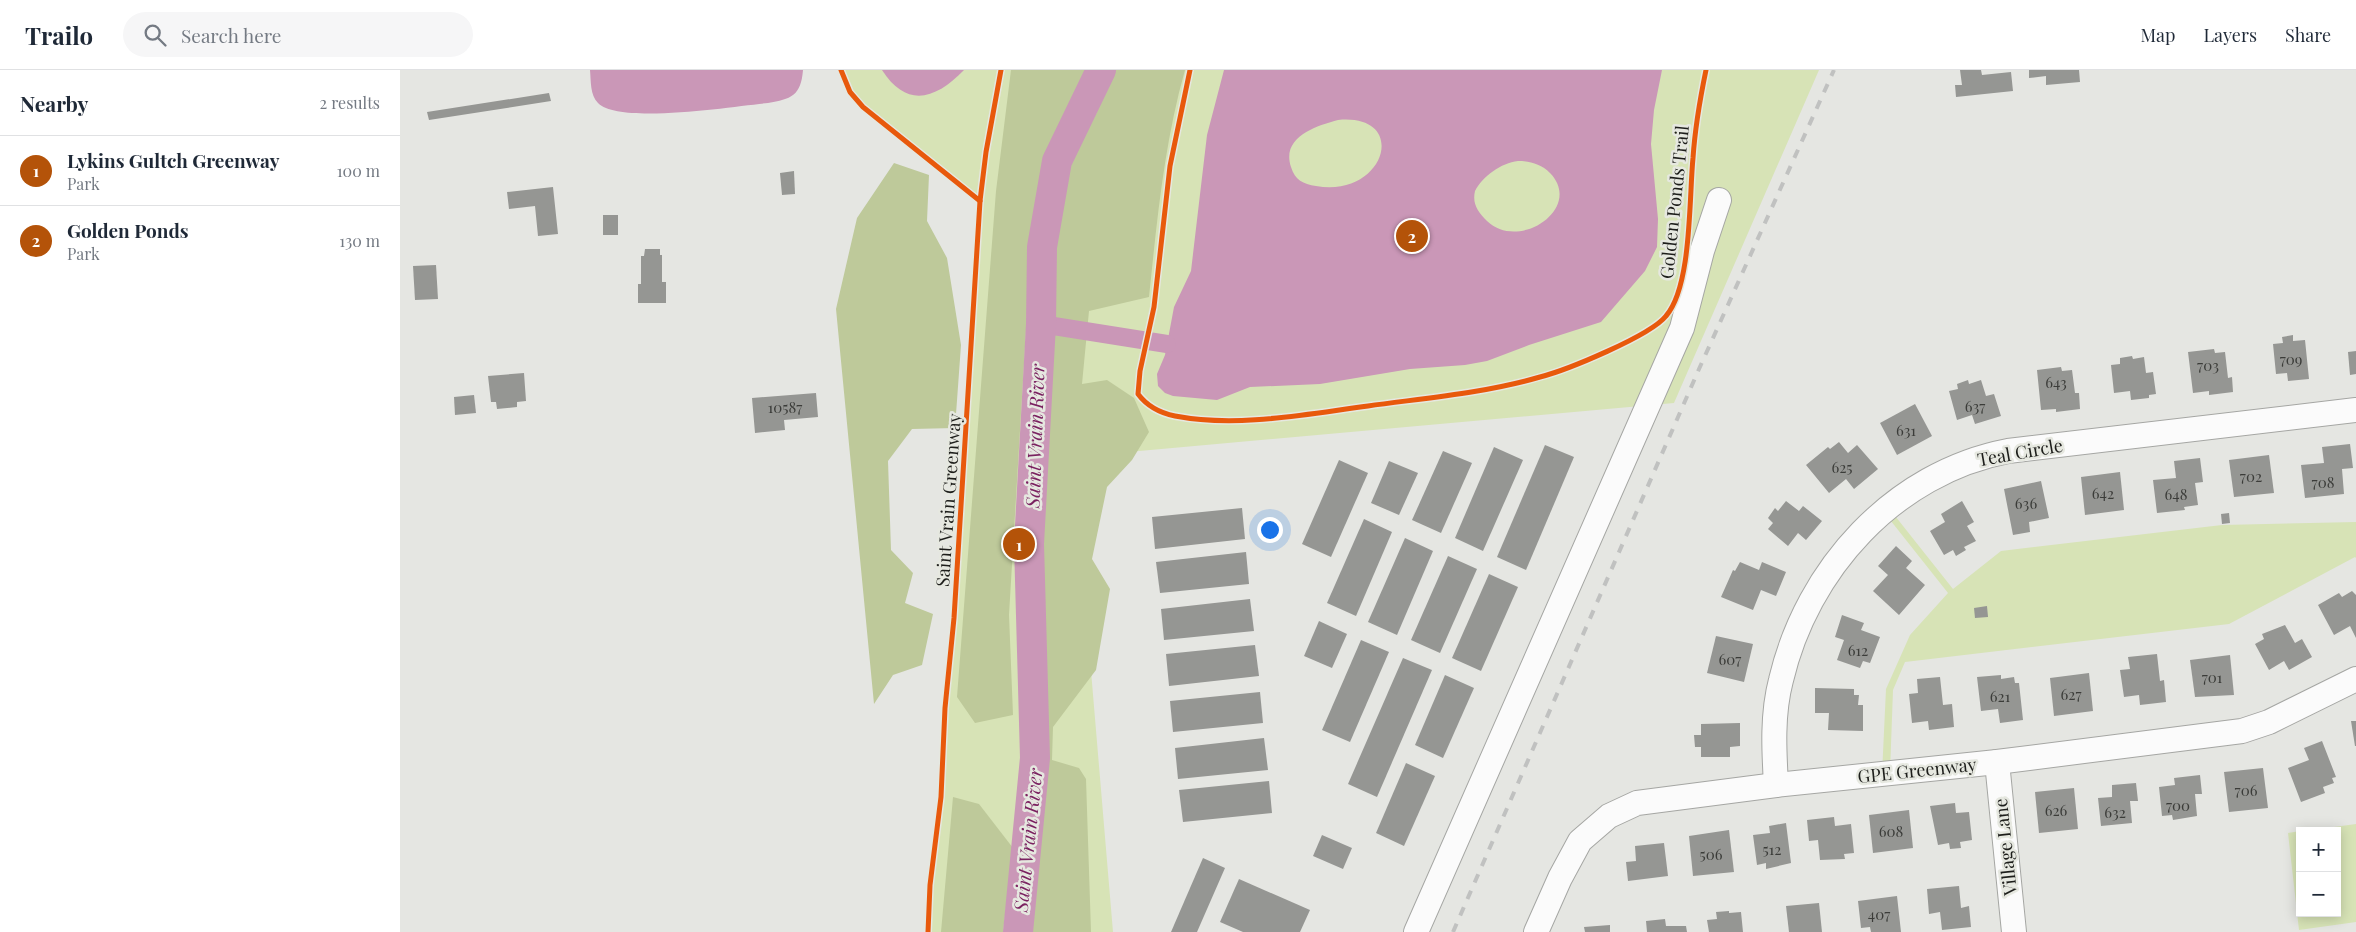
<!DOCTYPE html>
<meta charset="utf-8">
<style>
body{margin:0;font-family:"Playfair Display",serif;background:#f6f6f7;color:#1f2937}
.controls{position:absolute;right:15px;bottom:15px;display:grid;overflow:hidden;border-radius:0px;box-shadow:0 2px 12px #0003}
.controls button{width:45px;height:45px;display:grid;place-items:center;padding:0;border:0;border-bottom:1px solid #e0e1e3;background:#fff;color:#1f2937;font:25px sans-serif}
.you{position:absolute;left:869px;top:459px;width:18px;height:18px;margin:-12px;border:4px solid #fff;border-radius:50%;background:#1a73e8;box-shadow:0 0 0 8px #1a73e833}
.badge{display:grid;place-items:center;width:32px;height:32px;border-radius:50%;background:#b45309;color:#fff;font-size:16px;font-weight:700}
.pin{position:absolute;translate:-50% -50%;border:2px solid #fff;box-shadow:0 1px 5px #0006}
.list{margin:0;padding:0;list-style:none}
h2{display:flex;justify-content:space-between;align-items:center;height:65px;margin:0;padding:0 20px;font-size:21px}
h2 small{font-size:16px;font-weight:400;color:#747a83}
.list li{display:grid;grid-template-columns:32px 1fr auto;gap:15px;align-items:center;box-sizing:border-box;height:70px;padding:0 20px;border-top:1px solid #e0e1e3}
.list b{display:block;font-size:19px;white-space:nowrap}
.list p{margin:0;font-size:16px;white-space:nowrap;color:#747a83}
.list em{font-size:16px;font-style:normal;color:#747a83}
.icon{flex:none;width:28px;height:28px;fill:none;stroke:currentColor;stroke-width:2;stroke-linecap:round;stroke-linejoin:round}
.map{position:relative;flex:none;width:1956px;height:862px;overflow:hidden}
header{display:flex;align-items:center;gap:30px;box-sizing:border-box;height:70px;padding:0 25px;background:#fff;border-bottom:1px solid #e0e1e3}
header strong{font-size:24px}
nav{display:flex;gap:28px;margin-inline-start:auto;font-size:18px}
.search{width:350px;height:45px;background:#f6f6f7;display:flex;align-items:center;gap:12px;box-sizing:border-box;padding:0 18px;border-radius:28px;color:#747a83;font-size:19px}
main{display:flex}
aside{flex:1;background:#fff}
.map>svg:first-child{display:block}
.green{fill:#d7e3b6}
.forest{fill:#bec99a}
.water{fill:#ca97b7;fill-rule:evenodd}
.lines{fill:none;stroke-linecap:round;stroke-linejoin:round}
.canal{stroke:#ca97b7;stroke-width:18}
.river{stroke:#ca97b7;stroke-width:30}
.building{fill:#959693}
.minor-casing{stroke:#a5a6a3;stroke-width:26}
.minor{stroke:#fbfbfb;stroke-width:24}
.rail{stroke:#c0c1c0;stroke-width:4;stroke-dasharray:9 9;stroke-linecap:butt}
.cycleway-casing{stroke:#e6e8e0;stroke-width:8}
.cycleway{stroke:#e8590c;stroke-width:5}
.labels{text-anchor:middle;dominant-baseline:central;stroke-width:5;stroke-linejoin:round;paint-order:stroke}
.number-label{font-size:15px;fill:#3b3c39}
.street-label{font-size:18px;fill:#1d1e1b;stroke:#e6e8e0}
.water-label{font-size:19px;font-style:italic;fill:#7a2160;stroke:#e6e8e0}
</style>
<header>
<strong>Trailo</strong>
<div class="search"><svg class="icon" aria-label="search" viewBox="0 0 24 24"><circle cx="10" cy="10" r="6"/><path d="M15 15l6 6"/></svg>Search here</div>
<nav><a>Map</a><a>Layers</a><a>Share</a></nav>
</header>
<main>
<aside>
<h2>Nearby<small>2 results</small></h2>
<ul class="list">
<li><span class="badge">1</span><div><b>Lykins Gultch Greenway</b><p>Park</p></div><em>100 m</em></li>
<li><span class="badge">2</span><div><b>Golden Ponds</b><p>Park</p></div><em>130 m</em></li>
</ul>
</aside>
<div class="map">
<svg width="1956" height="862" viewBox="0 0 1956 862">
<rect width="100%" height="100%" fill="#e5e6e2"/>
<!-- green -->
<g class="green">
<path d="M441 0H1419L1274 333 673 387 713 862H528L530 815 541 727 545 638 554 548 580 131 463 37 450 22Z"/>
<path d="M1488 437 1553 519 1601 481 1822 455 1956 452V488L1955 487 1829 554 1505 592 1493 620 1490 703 1482 704 1486 619 1510 565 1548 523 1483 441Z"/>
<path d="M1956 754V852L1899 860 1888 763 1900 761V843H1937V761H1905Z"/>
</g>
<!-- forest -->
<g class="forest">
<path d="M611 0H687L648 84 631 176 609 545 613 645 575 653 557 627 596 121Z"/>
<path d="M715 0H785C764 74 757 151 749 227L689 241 682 314 707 310 734 328 749 362 732 390 707 417 692 489 710 519 696 600 653 657 652 690 679 698 686 709 691 862H631L640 682 639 443 652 180 665 101 696 44Z"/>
<path d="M494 93 529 105 527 151 547 188 561 275 555 358 512 359 488 391 491 480 513 503 505 533 533 544 522 595 493 605 474 634 436 239 457 148Z"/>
<path d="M553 727 579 734 613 778 603 862H541Z"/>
</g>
<!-- water -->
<g class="water">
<path d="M190 0H403C401 26 391 29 368 33 334 36 220 55 198 33 190 25 191 11 190 0Z"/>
<path d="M482 0H564C536 29 507 39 482 0Z"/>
<path d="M824 0H1262L1254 40 1251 74 1258 149 1257 177 1245 201 1201 252 1129 275 1087 291 1065 295 1010 299 920 314 850 317 817 330 773 326 765 323 758 316 757 304 765 285 774 237 791 201 807 65ZM938 50C1010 43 986 128 916 116 903 114 895 110 891 97 881 67 916 56 938 50ZM1118 91C1130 91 1141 94 1150 103 1184 138 1119 182 1087 151 1078 142 1072 134 1075 121 1083 106 1101 93 1118 91Z"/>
</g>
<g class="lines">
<!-- canal -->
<path class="canal" d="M641 254 767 274"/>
<!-- river -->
<path class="river" d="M618 862 635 688 629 474 641 254 642 177 657 91 701 0"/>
</g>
<!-- building -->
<g class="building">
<path d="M1560 0H1581L1582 5 1611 2 1613 21 1556 27 1555 15H1562Z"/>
<path d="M1629 0H1679L1680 12 1646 15V6L1629 8Z"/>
<path d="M149 23 151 31 29 50 27 42Z"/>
<path d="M394 101 395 124 382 125 380 103Z"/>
<path d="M153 117 158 164 138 166 135 136 109 139 107 122Z"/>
<rect x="203" y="145" width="15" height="20"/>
<path d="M245 179H260V185H262V212H266V233H238V214H241V186H244Z"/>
<path d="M36 195 38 229 15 230 13 196Z"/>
<path d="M1893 265V271L1905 270 1909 309 1888 311 1887 303 1876 304 1873 274 1883 273 1882 267Z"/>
<path d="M1814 279 1815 283 1825 282 1828 308 1832 307 1833 322 1809 325V321L1793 323 1788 282Z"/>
<path d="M1956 281V304L1950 305 1948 282Z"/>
<path d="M1732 286 1733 289 1744 287 1746 303 1753 302 1756 324 1749 325V328L1731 330 1730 321 1714 323 1711 295 1720 294V288Z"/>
<path d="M1661 297 1662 301 1672 300 1675 323H1679L1680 339 1656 342V339L1641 340 1637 300Z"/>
<path d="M124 303 126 331 117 332V337L97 339 96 332H91L88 306Z"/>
<path d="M1568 310 1569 314 1581 310 1586 326 1594 324 1601 346 1575 354 1572 345 1557 350 1549 321 1558 319 1557 314Z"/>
<path d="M416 323 418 347 384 350 385 360 355 363 352 328Z"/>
<path d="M74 325 76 343 55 345 54 327Z"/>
<path d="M1515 334 1532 366 1497 385 1480 353Z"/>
<path d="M1439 372 1448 383 1457 375 1478 399 1454 419 1446 409 1429 423 1406 395 1428 377 1430 379Z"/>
<path d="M1950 374 1953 398 1942 399 1944 424 1905 428 1901 395 1924 393 1922 377Z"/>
<path d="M1145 375 1174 387 1126 500 1097 487Z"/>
<path d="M1094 377 1123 390 1083 481 1055 468Z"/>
<path d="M1043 381 1072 393 1041 463 1012 450Z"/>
<path d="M1869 385 1874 423 1834 427 1829 390Z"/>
<path d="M1800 388 1803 412 1795 413 1798 435 1784 437 1785 440 1757 443 1753 410 1776 408 1774 391Z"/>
<path d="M939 390 968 403 931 487 902 474Z"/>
<path d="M989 391 1018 403 999 445 971 433Z"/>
<path d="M1720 402 1724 440 1685 445 1681 407Z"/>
<path d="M1641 411 1649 448 1629 452 1630 462 1613 465 1604 419Z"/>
<path d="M1386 431 1399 441 1403 436 1422 451 1406 470 1398 463 1388 476 1368 459 1373 453 1368 448 1375 438 1378 441Z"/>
<path d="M1562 431 1574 452 1567 456 1576 471 1564 477 1566 480 1556 486 1553 480 1544 485 1530 461 1545 452 1541 444Z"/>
<path d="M842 438 845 469 755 479 752 447Z"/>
<path d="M1829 443 1830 453 1822 454 1821 444Z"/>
<path d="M964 449 992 462 956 546 927 533Z"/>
<path d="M1005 468 1033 481 997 565 968 552Z"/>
<path d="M1496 476 1512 491 1506 498 1525 515 1499 545 1473 521 1488 505 1478 496Z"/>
<path d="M846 482 849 514 760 523 756 492Z"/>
<path d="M1048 486 1077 499 1040 583 1011 570Z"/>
<path d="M1340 492 1359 500 1362 492 1386 502 1376 526 1361 520 1353 540 1321 527 1333 500 1335 501Z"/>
<path d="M1089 504 1118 517 1081 601 1052 588Z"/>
<path d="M1952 521 1956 525V568L1950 556 1934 565 1918 535 1939 523 1942 527Z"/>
<path d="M850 529 854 561 764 570 761 539Z"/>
<path d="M1587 536 1588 547 1575 548 1574 538Z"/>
<path d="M1442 545 1464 553 1461 560 1480 567 1470 593 1463 591 1460 598 1437 590 1444 570 1435 567Z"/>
<path d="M919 551 947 564 932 598 904 586Z"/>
<path d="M1885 555 1895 573 1902 569 1912 587 1889 600 1884 591 1869 600 1855 574 1864 569 1862 564Z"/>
<path d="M1316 566 1353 574 1344 612 1307 603Z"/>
<path d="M961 570 989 582 950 672 922 660Z"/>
<path d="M855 575 859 606 769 616 766 584Z"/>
<path d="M1757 584 1760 611 1764 610 1766 632 1740 635 1739 625 1724 627 1720 600 1730 599 1728 587Z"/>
<path d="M1830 585 1834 625 1795 627 1790 590Z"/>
<path d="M1003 588 1032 600 977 727 948 714Z"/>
<path d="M1689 603 1693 641 1654 646 1650 608Z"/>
<path d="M1045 605 1074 618 1043 688 1015 675Z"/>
<path d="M1601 605V609L1614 607 1615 613H1619L1623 650 1600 653 1598 639 1581 641 1577 607Z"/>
<path d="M1540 607 1543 635 1552 634 1554 657 1529 660 1528 651 1512 653 1509 624 1518 623 1517 609Z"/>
<path d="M1415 618 1454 619V625H1459L1458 635H1463V661L1428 660 1429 643H1415Z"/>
<path d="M860 622 863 653 773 662 770 631Z"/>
<path d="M1951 651H1956V676H1955Z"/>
<path d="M1340 653V676L1330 677V687H1301V677H1295L1294 665H1301V654Z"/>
<path d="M864 668 868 700 778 709 775 678Z"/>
<path d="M1922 671 1936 707 1932 708 1934 713 1923 717 1925 723 1901 732 1888 698 1909 690 1904 678Z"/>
<path d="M1006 693 1035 706 1004 776 976 763Z"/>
<path d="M1863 698 1868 738 1829 742 1824 702Z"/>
<path d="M1800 705 1802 724H1795L1797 746 1773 750 1772 745 1762 746 1759 717 1775 715 1774 708Z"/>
<path d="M869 711 872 743 783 752 779 720Z"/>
<path d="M1736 713 1738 731H1730L1732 753 1701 756 1698 728 1712 727V715Z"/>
<path d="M1674 718 1678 759 1639 763 1635 722Z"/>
<path d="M1555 733 1556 743 1569 742 1572 770 1560 772 1561 778 1550 779 1549 773 1538 775 1530 736Z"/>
<path d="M1509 740 1513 778 1473 783 1469 745Z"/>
<path d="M1434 747 1435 756 1451 754 1454 783 1444 784 1445 789 1420 790 1418 770 1409 771 1407 750Z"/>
<path d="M1386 753 1391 793 1366 799V793L1357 795 1353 765 1370 763 1369 756Z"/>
<path d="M1329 760 1334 802 1293 806 1289 766Z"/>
<path d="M922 765 952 778 943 799 913 786Z"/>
<path d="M1264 773 1268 806 1228 811 1226 792 1236 791 1235 776Z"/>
<path d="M803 788 825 798 797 862H771Z"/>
<path d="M839 809 910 840 900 862H843L820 852Z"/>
<path d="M1559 816 1561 838 1569 836 1571 857 1542 860 1540 842 1529 844 1527 819Z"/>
<path d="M1497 826 1501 862H1471L1470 857 1461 858 1458 831Z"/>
<path d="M1419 833 1422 862H1389L1386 836Z"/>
<path d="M1329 841V843L1341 842 1343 862H1309L1307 850 1317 849 1316 842Z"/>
<path d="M1265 849 1266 856H1286L1287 862H1247L1246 851Z"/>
<path d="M1210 855V862H1185L1184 857Z"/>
</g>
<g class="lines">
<!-- minor casing -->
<g class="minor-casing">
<g id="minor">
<path d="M1597 692 1614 862"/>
<path d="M1376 715C1374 680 1372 644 1381 610 1407 499 1494 403 1608 381L1956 340"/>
<path d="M1016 862 1282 258 1302 181 1319 130"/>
<path d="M1136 862 1160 808 1180 771 1209 746 1237 733 1376 715 1597 692 1842 661 1869 652 1956 609"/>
</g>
</g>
<!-- minor -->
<use href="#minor" class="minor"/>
<!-- rail -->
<path class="rail" d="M1053 862 1299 299 1434 0"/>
<!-- cycleway casing -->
<g class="cycleway-casing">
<g id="cycleway">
<path d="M441 0 450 22 463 37 580 131"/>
<path d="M790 0 770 96 754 237 740 301 738 324C747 336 760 343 775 346 838 358 906 344 968 336 1025 328 1085 323 1140 307 1167 300 1250 266 1266 246 1292 216 1289 127 1293 88 1295 58 1300 29 1306 0"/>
<path d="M528 862 530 815 541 727 545 638 554 548 580 131 586 82 601 0"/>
</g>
</g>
<!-- cycleway -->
<use href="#cycleway" class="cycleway"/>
</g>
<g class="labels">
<!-- number labels -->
<g class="number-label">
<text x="1891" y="289">709</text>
<text x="1808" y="295">703</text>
<text x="1656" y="312">643</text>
<text x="1575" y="336">637</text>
<text x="385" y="337">10587</text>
<text x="1506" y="360">631</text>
<text x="1442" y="397">625</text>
<text x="1851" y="406">702</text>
<text x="1923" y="412">708</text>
<text x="1703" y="423">642</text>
<text x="1776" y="424">648</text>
<text x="1626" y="433">636</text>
<text x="1458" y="580">612</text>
<text x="1330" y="589">607</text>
<text x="1812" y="607">701</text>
<text x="1671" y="624">627</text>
<text x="1600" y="626">621</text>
<text x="1846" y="720">706</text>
<text x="1778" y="735">700</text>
<text x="1656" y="740">626</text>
<text x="1715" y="742">632</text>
<text x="1491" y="761">608</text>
<text x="1372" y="779">512</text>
<text x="1311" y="784">506</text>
<text x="1479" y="844">407</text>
</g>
<!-- street labels -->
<g class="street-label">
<text transform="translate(1274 132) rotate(-84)">Golden Ponds Trail</text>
<text transform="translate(1620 382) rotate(-10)">Teal Circle</text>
<text transform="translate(548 430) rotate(-86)">Saint Vrain Greenway</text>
<text transform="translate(1517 700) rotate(-6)">GPE Greenway</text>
<text transform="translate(1605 777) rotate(-96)">Village Lane</text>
</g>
<!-- water labels -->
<g class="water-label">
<text transform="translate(634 366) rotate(-88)">Saint Vrain River</text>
<text transform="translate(627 770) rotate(-84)">Saint Vrain River</text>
</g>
</g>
</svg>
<div class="controls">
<button>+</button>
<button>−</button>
</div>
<div class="you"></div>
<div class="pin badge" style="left:619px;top:474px">1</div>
<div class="pin badge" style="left:1012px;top:166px">2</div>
</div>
</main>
